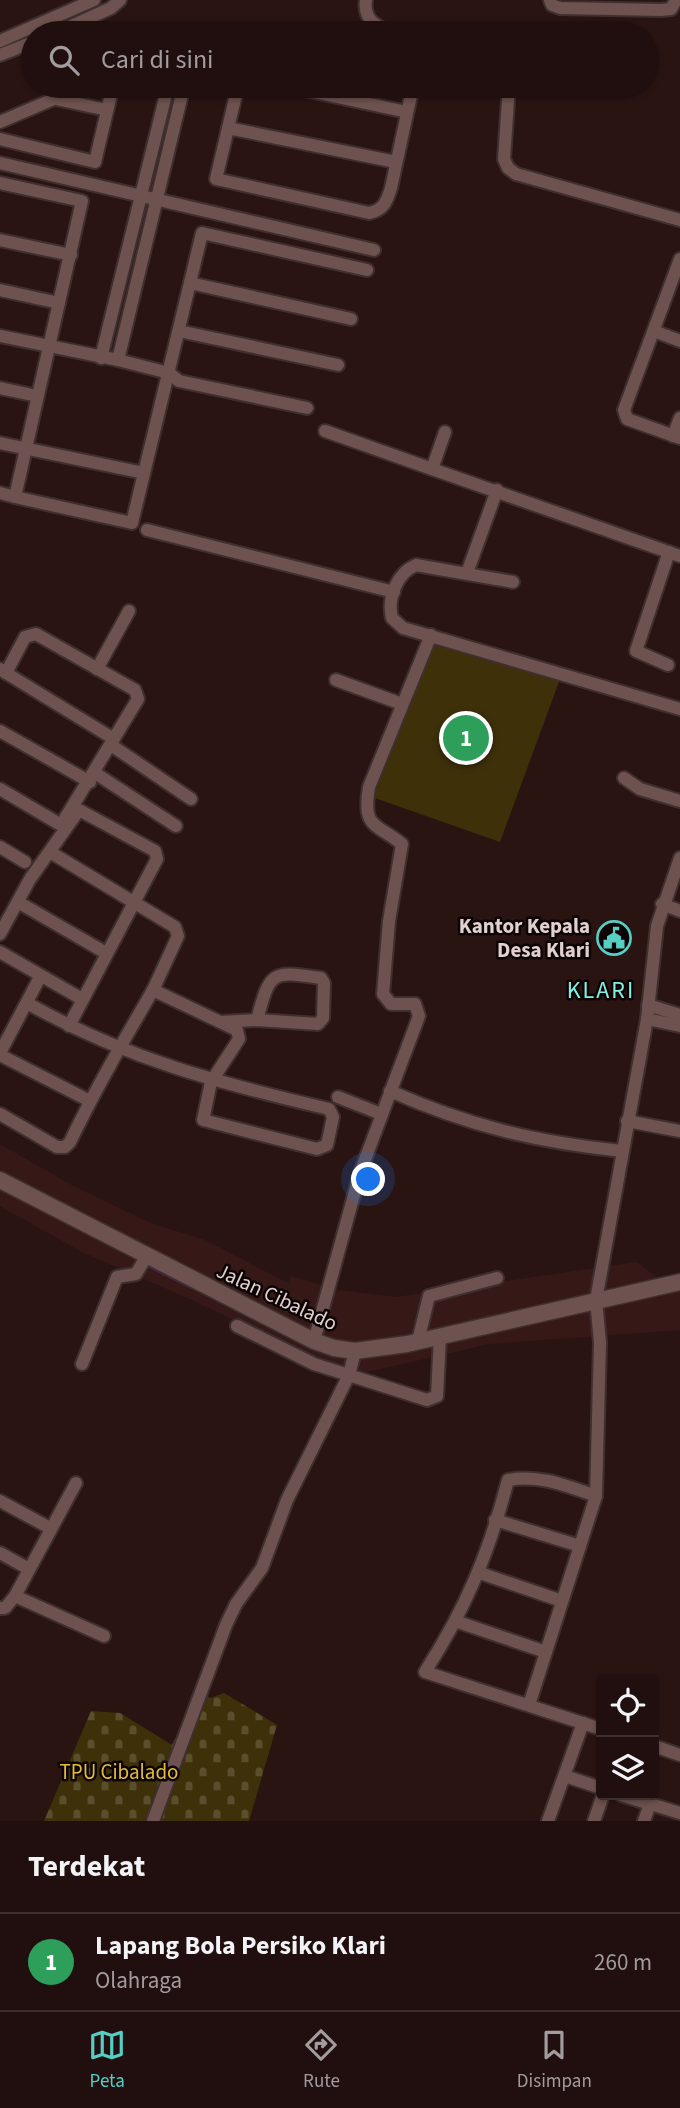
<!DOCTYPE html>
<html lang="id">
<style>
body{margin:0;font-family:"Source Sans 3",sans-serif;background:#2d1d1c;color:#f1f3f6}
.controls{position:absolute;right:21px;bottom:21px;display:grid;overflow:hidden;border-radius:7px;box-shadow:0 2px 5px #0004}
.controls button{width:63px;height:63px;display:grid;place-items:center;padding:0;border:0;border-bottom:2px solid #3d2f2e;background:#200f0e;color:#f1f3f6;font:35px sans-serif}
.you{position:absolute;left:369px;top:1180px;width:24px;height:24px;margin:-18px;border:5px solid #fff;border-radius:50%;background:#1a73e8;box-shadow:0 0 0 10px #1a73e833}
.badge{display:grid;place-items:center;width:46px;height:46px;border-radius:50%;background:#56cec3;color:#fff;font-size:23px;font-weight:700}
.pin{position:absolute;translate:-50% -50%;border:4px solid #fff;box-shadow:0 2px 7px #0006}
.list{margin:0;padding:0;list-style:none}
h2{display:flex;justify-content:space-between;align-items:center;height:91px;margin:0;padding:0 28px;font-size:30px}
h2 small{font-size:23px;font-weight:400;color:#a29c9e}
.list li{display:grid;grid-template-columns:46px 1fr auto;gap:21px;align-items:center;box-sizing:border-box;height:98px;padding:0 28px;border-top:2px solid #3d2f2e}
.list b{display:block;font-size:26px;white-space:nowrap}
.list p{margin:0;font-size:23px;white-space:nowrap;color:#a29c9e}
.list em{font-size:23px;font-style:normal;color:#a29c9e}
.icon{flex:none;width:38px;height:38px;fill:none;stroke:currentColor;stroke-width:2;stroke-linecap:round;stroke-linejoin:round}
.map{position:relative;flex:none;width:680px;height:1821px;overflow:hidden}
.search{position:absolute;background:#200f0e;box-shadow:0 2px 5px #0004;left:21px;right:21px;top:21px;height:77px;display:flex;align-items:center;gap:18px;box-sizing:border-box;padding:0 24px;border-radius:38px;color:#a29c9e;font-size:26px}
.sheet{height:189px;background:#200f0e}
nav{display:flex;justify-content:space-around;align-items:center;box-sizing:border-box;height:98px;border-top:2px solid #3d2f2e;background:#200f0e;font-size:19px;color:#a29c9e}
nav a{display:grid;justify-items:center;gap:4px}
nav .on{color:#56cec3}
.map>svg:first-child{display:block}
.built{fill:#361917}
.grass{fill:#3e310a}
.cemetery{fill:url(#cemetery-stones)}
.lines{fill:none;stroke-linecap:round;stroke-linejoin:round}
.stream{stroke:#54205d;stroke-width:3.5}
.minor-casing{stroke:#3f2f2f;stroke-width:16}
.tertiary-casing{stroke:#3f2f2f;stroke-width:19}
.minor{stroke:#6d524f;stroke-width:12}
.tertiary{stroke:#6d524f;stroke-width:16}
.labels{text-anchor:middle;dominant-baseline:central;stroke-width:5;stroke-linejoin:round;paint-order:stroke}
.poi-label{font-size:21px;font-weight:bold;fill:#e1d0cf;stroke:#0c0404;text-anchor:end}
.street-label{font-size:21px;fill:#e1d0cf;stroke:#0c0404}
.park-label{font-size:21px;fill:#e4bb3c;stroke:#0c0404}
.quarter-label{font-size:24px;letter-spacing:2px;fill:#85efe4;stroke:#0c0404}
</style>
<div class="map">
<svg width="680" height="1821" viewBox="0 0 680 1821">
<defs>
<pattern id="cemetery-stones" width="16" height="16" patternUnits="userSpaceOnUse" patternTransform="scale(1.75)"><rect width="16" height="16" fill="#3e310a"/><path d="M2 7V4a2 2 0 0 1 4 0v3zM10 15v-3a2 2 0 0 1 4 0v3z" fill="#5a4e2d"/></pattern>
</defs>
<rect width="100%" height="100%" fill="#2a1412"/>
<!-- built -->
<path class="built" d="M0 1144 75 1187 153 1224 205 1240 288 1283 291 1276 338 1290 396 1297 637 1262 660 1280 680 1275V1330L489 1344 368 1372 324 1364 192 1300 82 1252 0 1206Z"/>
<!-- grass -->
<path class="grass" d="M432 639 560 679 500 842 372 797Z"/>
<!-- cemetery -->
<path class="cemetery" d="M197 1692 211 1698 224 1693 277 1725 249 1821H44L91 1711 120 1713 172 1745Z"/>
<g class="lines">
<!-- stream -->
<path class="stream" d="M149 1266 191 1287"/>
<!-- minor casing -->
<g class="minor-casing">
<g id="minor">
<path d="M366 0C363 20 376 26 392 33"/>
<path d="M550 0 552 5 560 8 661 10 671 9 676 0"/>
<path d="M56 33 111 8 120 0"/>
<path d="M0 41 94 0"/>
<path d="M0 55 33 42"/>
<path d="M238 86 216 179 369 213C384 210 387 201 391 188L413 86"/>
<path d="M286 86 407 112"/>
<path d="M509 86 504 159 508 168 516 174 680 220"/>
<path d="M56 99 107 110"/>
<path d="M0 122 84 86"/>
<path d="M228 128 396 162"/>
<path d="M0 139 95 162 113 86"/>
<path d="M0 163 374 250"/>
<path d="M0 183 82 201 15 497 0 493"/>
<path d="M0 240 71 255"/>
<path d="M680 259 624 410 627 419 680 438"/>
<path d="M190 283 351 319"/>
<path d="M0 290 59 303"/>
<path d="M179 331 338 365"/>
<path d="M654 331 680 341"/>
<path d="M0 336 118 360 169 373 179 381 307 408"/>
<path d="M101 358 168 86"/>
<path d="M118 360 184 86"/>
<path d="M0 388 37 396"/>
<path d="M325 431 432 469"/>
<path d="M445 432 432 469 680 556"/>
<path d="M673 436 680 418"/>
<path d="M0 443 144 473"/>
<path d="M15 497 132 523 202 233 367 270"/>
<path d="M147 530 394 592"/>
<path d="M467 573 497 490"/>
<path d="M513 582 416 565C397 573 387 598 392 618L403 628 680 709"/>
<path d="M668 665 636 651 669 552"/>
<path d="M0 669 6 673 25 637 36 634 135 690 138 699 61 825 0 789"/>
<path d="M97 669 129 611"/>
<path d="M6 673 114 739"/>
<path d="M336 680 402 704"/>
<path d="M0 731 90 782"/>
<path d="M111 745 191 799"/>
<path d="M95 773 176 826"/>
<path d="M624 778 640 789 680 801"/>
<path d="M0 847 25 862"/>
<path d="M50 852 175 927 178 936 153 990"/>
<path d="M18 902 106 953"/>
<path d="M662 904 680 911"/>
<path d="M0 934 30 879 79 810 155 851 157 859 69 1026"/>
<path d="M0 952 82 999"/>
<path d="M648 1005 680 1015"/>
<path d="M647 1019 680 1026"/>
<path d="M221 1022 257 1020 318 1024 323 1018 324 983 321 978C272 971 270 970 257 1020"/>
<path d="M0 1053 40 977"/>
<path d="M0 1055 90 1101"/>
<path d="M390 1091C469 1126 536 1142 622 1151"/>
<path d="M338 1097 381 1114"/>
<path d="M0 1114 57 1147H65L70 1142C95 1090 124 1040 153 990L237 1030 239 1039 211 1082 203 1120 317 1149 327 1145 333 1117 329 1109C219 1083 126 1059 27 1003"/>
<path d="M627 1121 680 1131"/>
<path d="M237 1326 314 1364 427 1400 437 1396 440 1336"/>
<path d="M314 1341 360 1173 419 1016 415 1004H391L383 994 389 921 402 844C376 823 362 829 369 787L431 635"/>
<path d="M418 1341 429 1296 497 1278"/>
<path d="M82 1364 117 1277 136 1274 146 1257"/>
<path d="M596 1496C567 1486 539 1474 508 1480 489 1553 466 1608 425 1672L601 1729"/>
<path d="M0 1501 50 1528"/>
<path d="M495 1520 580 1546"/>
<path d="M0 1553 29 1569"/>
<path d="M480 1573 562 1601"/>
<path d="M15 1596 104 1636"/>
<path d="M0 1608H5L15 1596 76 1483"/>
<path d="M458 1622 546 1652"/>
<path d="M529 1705 596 1496 600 1343 596 1300 647 1019 657 926 680 858"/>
<path d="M654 1746 680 1755"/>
<path d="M565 1776 601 1788"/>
<path d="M621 1795 680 1813"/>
<path d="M153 1821 226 1625 236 1604 262 1568 287 1500 349 1375 355 1351"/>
<path d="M548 1821 583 1723"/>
<path d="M594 1821 603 1795"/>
<path d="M644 1821 650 1804"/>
</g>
</g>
<!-- tertiary casing -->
<g class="tertiary-casing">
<path id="tertiary" d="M0 1180 314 1341 334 1348 355 1351 407 1344 680 1282"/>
</g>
<!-- minor -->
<use href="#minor" class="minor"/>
<!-- tertiary -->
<use href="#tertiary" class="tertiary"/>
</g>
<!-- icons -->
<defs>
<g id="civic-ring" transform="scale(1.75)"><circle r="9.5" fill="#0c0404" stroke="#56cec3" stroke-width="1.5"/><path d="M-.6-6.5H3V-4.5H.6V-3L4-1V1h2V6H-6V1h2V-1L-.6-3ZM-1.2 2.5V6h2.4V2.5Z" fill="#56cec3"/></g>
</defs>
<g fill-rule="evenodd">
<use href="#civic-ring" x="614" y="938"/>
</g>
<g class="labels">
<!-- poi labels -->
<g class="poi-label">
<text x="590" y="926">Kantor Kepala<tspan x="590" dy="24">Desa Klari</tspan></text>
</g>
<!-- street labels -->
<g class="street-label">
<text transform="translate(277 1297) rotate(25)">Jalan Cibalado</text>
</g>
<!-- park labels -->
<g class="park-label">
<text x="119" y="1772">TPU Cibalado</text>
</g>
<!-- quarter labels -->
<g class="quarter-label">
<text x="601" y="990">KLARI</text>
</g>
</g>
</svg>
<div class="controls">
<button><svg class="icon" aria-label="locate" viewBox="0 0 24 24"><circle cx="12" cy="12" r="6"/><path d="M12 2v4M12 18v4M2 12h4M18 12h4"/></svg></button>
<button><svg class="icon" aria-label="layers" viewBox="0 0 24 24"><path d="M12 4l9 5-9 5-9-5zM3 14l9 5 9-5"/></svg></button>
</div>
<div class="you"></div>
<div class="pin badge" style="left:466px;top:738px;background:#2e9e5b">1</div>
<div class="search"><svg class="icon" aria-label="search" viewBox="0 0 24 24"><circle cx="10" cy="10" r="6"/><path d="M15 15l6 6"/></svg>Cari di sini</div>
</div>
<section class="sheet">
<h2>Terdekat<small></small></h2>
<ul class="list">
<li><span class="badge" style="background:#2e9e5b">1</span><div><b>Lapang Bola Persiko Klari</b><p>Olahraga</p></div><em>260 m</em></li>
</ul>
</section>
<nav>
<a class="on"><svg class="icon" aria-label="map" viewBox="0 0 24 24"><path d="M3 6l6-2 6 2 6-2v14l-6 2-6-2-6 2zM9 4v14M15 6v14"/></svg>Peta</a>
<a><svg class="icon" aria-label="directions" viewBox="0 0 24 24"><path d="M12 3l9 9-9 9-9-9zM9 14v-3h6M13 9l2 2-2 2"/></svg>Rute</a>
<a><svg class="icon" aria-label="saved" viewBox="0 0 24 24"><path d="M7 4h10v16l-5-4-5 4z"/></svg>Disimpan</a>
</nav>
